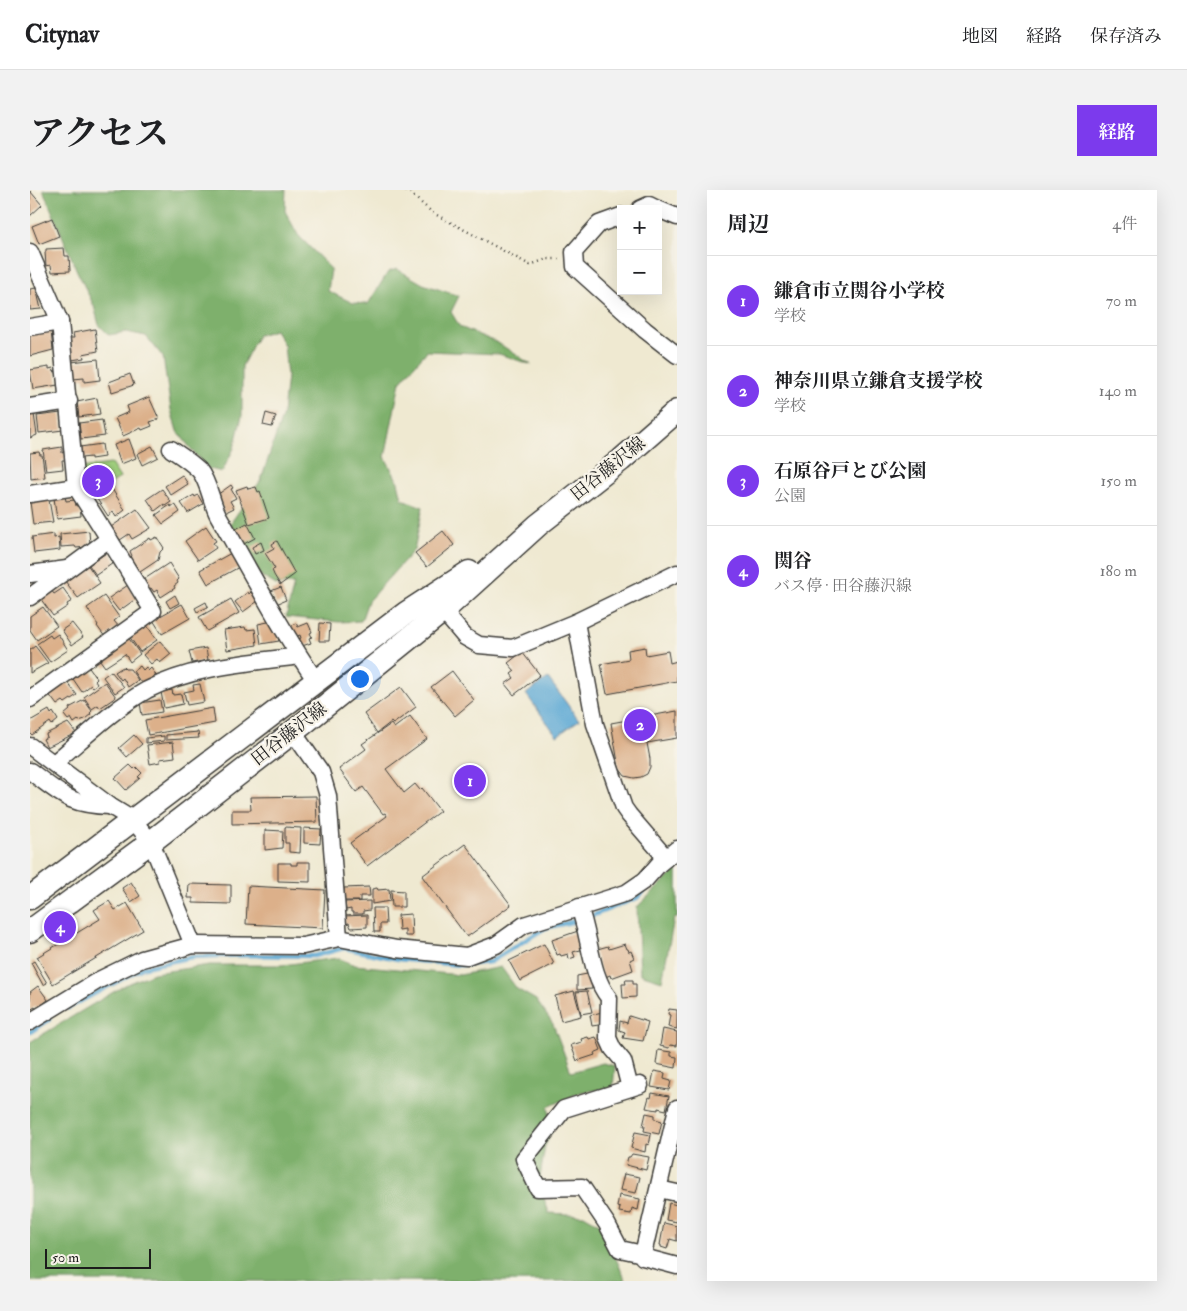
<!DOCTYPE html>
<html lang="ja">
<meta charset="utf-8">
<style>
body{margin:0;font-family:"IM FELL Double Pica","Noto Serif JP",serif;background:#f2f2f2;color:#202124}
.controls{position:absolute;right:15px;top:15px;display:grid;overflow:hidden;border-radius:0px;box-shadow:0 5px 20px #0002}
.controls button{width:45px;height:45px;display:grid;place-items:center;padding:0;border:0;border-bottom:1px solid #e0e0e0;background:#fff;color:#202124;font:25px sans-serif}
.scale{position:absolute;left:15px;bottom:12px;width:106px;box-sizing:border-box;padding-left:5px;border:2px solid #1c1c1c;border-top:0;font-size:14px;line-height:18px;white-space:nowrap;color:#1c1c1c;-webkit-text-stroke:4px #f7f3e8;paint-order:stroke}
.you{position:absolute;left:329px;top:488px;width:18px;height:18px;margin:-12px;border:4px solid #fff;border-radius:50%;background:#1a73e8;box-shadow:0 0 0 8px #1a73e833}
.badge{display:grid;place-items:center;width:32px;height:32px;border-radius:50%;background:#7c3aed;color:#fff;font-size:16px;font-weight:700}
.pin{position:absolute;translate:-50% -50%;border:2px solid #fff;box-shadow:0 1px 5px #0006}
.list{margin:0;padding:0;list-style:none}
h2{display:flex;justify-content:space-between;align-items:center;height:65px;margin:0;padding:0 20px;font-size:21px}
h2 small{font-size:16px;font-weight:400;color:#757577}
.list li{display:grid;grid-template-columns:32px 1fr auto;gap:15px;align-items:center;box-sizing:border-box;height:90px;padding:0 20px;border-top:1px solid #e0e0e0}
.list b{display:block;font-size:19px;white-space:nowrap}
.list p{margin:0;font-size:16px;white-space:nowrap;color:#757577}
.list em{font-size:16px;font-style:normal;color:#757577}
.map{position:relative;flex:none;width:647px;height:1091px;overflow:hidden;border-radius:0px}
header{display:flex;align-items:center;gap:30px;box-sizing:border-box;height:70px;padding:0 25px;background:#fff;border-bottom:1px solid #e0e0e0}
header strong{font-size:24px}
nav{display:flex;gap:28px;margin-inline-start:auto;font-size:18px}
.intro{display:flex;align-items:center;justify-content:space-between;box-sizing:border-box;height:120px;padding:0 30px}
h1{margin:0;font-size:35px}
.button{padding:12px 22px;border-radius:0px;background:#7c3aed;color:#fff;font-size:18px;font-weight:700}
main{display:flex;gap:30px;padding:0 30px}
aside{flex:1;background:#fff;border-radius:0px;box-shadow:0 5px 20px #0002}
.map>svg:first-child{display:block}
.green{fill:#9ecd7c;stroke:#5d744c}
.forest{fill:#7eb06c;stroke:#4d6644}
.water{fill:#5ba8d4;stroke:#3c6278}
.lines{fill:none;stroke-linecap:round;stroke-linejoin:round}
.stream{stroke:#5ba8d4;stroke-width:4.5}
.building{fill:#dcb08a}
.street-casing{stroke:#3c3b37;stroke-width:19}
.secondary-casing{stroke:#3c3b37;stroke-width:25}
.path{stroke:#3c3b37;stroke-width:2.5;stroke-dasharray:1 4;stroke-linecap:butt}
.street{stroke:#fff;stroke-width:16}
.secondary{stroke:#fff;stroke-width:22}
.labels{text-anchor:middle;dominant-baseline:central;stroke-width:4.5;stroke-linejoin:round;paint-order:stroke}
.street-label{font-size:18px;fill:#1c1c1c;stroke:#f7f3e8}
</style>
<header>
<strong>Citynav</strong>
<nav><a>地図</a><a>経路</a><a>保存済み</a></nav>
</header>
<div class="intro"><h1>アクセス</h1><a class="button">経路</a></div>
<main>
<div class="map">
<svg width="647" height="1091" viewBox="0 0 647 1091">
<rect width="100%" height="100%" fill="#f7f3e8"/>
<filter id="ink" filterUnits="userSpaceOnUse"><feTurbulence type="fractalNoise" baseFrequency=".02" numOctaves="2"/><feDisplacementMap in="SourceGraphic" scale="10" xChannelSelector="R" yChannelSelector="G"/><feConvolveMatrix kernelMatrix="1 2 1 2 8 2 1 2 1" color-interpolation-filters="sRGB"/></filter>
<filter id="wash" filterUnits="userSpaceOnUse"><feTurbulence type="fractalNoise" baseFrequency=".0096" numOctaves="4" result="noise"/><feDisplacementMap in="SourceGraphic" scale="20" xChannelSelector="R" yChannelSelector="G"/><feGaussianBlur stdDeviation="1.12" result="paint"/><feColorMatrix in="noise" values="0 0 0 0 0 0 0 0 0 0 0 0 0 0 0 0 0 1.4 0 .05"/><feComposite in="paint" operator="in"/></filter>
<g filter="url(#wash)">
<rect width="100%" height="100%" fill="#efe9d1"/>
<!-- green -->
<path class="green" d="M81 274 90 288 60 306 52 294 51 278Z"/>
<!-- forest -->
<g class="forest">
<path d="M13 0H256L255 21 268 45 301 79 298 101 323 113 338 114 358 82 367 79 393 94 429 106 421 122 430 137 468 153 502 175 469 164 397 161 370 192 355 267 368 292 372 309 393 317 384 360 338 411 331 431 309 432 256 427 264 394 246 395 228 384 200 334 231 290 253 224 257 186 254 155 245 140 228 145 212 176V226L204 258 192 282 176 278 147 241 141 220 133 167 116 146 96 142 79 145 69 135 64 116 47 81Z"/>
<path d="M647 679V728L644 729 632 791 610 784 607 717Z"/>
<path d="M308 768 325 775 430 785 471 777 487 799 506 810 523 834 541 882 573 873 585 876 583 898 551 902 518 917 523 938 515 956 509 994 519 1023 554 1025 571 1035 596 1091H0V852L95 795 124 783 180 775H252Z"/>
</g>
<!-- water -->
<path class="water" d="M518 488 549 530 527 546 496 504Z"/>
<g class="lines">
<!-- stream -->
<g class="stream">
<path d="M38 818 114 777 162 767 215 765 284 766 314 758 368 769 431 775 460 772 515 738 554 729 607 708 647 669"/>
<path d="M0 842 20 829"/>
</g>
</g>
<g id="blocks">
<!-- building -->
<g class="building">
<path d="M0 1 12 15 0 26Z"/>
<path d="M22 28 29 46 9 54 2 36Z"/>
<path d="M34 58 35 66H39L40 81 22 82 21 75 16 76 15 62H16V59Z"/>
<path d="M6 98 11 119 0 120V99Z"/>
<path d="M65 139 68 161 53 164 54 168 42 170 40 148H44L43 143Z"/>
<path d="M21 141 23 160 0 166V144Z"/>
<path d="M68 169 70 190 54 192V188L43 189 41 172Z"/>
<path d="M19 177V179L23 178 24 182 26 181 28 195 3 199 0 180Z"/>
<path d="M100 184 104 195 82 202 79 192Z"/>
<path d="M119 207 129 229 120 232 122 236 112 240 111 238 93 246 85 228 99 222 97 216Z"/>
<path d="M67 208 70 224 49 227 47 212Z"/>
<path d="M31 223 33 240 9 243 7 226Z"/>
<path d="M236 223 246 226 242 237 233 235Z"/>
<path d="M0 224H4L7 245 0 248Z"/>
<path d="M72 230 75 246 51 249 49 233Z"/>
<path d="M99 249 106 268 91 274 84 255Z"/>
<path d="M72 254 74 267 61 269V267L51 268 50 257Z"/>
<path d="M122 256 128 267 112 275 107 264Z"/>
<path d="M32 257V263L35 262 36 270H32L33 279 16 281 13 260Z"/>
<path d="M9 262 10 265H12L15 287 1 289 0 263Z"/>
<path d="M152 285 158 294 141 305 135 296Z"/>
<path d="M201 295 203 298 201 299 206 308 200 311 204 318 194 323 187 305Z"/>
<path d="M217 296 218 299 226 297 228 302 230 301 239 328 219 334 206 300Z"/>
<path d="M82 299 95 320 86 327 83 322 78 326 67 309Z"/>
<path d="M132 299 141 312 135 316 134 314 125 321 117 309Z"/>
<path d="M164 305 165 307 168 305 173 314 158 323 151 313Z"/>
<path d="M35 306 36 311 45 310 46 316 50 315 51 326 27 329 24 308Z"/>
<path d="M19 310 23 332 3 334 0 312Z"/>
<path d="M145 314 150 322 133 334 126 325 140 315 141 317Z"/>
<path d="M107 319 121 338 102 349 99 344 90 350 81 337Z"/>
<path d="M217 333 225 348 212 355 204 340Z"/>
<path d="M176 336 186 351 183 353 186 358 168 370 155 351Z"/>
<path d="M59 341 60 354 57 355V357L46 358 45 356 31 357 30 344Z"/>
<path d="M413 341 424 355 397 377 385 363Z"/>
<path d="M24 344V348L29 347 30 360 4 363 2 347Z"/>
<path d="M127 347 134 358 130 362 128 370 110 382 100 368 102 366 100 361 120 348 121 350Z"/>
<path d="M247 351 265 384 250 395 244 385 242 380 245 379 235 363 244 358 242 354Z"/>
<path d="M231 352 234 360 225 364 222 357Z"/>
<path d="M79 361 86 371 66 385 59 375Z"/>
<path d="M203 362 211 376 178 394 170 380Z"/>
<path d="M139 373 149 389 147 391 148 393 144 396 145 398 131 407 127 400 124 402 121 398 119 399 113 390Z"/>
<path d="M57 374 70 393 48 408 35 391Z"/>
<path d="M98 395 107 408 89 421 79 408Z"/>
<path d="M251 397 256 410 246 414 241 401Z"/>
<path d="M33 398 42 411 37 414 38 416 23 426 10 408 21 400 24 404Z"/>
<path d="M218 402 219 404 221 402 228 411 213 422 205 412Z"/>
<path d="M145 405 149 413 140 418 136 411Z"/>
<path d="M74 406 89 427 84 431 89 437 75 447 67 436 68 435 57 418Z"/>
<path d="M201 409 209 423 177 441 169 427Z"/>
<path d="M176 412 178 417 167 422 165 418Z"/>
<path d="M152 414 160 428 132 444 123 430Z"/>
<path d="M13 417 27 436 7 450 0 440V426Z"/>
<path d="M243 431 249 451 231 454 228 434Z"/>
<path d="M42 433 53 447 42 455 32 440Z"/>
<path d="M266 433 268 437 278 433 282 442 280 443 282 447 279 448 281 453 272 456 269 449 271 448 270 445 265 447 261 436Z"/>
<path d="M290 433 300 434 299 451H289Z"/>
<path d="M116 434 127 450 110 462 99 446Z"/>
<path d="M215 437 216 440 225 439 227 455 197 460 194 440Z"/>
<path d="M28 444 38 460 20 472 7 454 20 445 22 448Z"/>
<path d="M97 446 110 464 100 472 95 464 75 477 67 466Z"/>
<path d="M130 451 141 464 130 473 127 469 121 474 113 465Z"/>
<path d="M5 456 18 473 0 483V460Z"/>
<path d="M615 457 616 465 638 461 640 473 647 471V491L577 504 571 474 599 469 598 460Z"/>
<path d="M176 458 178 470 162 473 159 461Z"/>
<path d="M492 462 510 485 484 505 475 494 484 488 481 484 485 481 478 473Z"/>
<path d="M57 475 67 489 65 491 67 494 63 497 61 495 52 502 41 486Z"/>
<path d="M110 476 113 480 116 477 118 481 121 478 126 485 113 496 103 481Z"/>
<path d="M93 477 95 479H100L108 490 98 497 93 488 91 490 85 482Z"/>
<path d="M81 481 94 497 85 503 73 487Z"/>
<path d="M422 481 444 510 425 526 401 497Z"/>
<path d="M37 492 47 505 35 513 33 511 27 515 18 503Z"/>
<path d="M75 492 86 507 70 518 68 515 62 519 54 507Z"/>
<path d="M170 494 174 512 157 515 154 502 164 500 163 495Z"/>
<path d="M371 497 386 517 363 534 361 532 347 543 334 524Z"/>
<path d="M142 500 143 505 151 504 153 514 134 518 131 502Z"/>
<path d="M54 510 62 521 60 523 61 524 55 529 49 531 48 530 44 533 41 528 38 530 34 525 40 520 39 518Z"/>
<path d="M130 510 132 522 112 525 110 513Z"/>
<path d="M183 518 185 533 118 545 115 530Z"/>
<path d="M19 520 21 524 23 522 28 530 22 535 20 532 2 545 0 543V531Z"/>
<path d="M647 521V548L617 553 620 569V577L617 584 611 587 604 588 595 586 589 578 581 533Z"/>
<path d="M380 526 397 549 356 579 374 603 385 594 390 600 392 598 410 621 337 676 320 653 357 626 355 623 353 624 333 597 326 602 309 579 336 559 332 554 361 534 364 538Z"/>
<path d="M38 533 46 543 17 557 13 549 17 547 16 544Z"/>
<path d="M168 542 169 548 136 550V545Z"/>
<path d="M104 545 112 554 97 567 89 558Z"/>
<path d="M134 546V551L116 553V548Z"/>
<path d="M143 552 145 567 130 569V572L120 574 117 555Z"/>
<path d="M100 575 104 579 106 577 112 583 108 587 110 588 96 600 85 588Z"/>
<path d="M286 606 287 632 202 634V620H221L220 607Z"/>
<path d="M255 637 271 638 270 663 259 662V653H255Z"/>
<path d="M274 638 291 639 290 654 274 653Z"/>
<path d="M235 640 253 641 252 658 235 660Z"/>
<path d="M435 654 481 715 437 747 392 686Z"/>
<path d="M267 672H280V692L248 691V673H261V675H267Z"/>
<path d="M101 692 110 706 101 712 92 698Z"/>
<path d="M159 694 201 695V714L163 713V708H158Z"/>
<path d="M218 696 295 700 293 738 216 734Z"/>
<path d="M339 697 340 706H330V711H314V698Z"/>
<path d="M347 698 348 700 359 699 360 711 342 714V699Z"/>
<path d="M361 700 374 701V717H362Z"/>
<path d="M79 711 85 720 97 713 113 740 23 794 7 767 70 729 64 720Z"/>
<path d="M340 711V720L333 721V724H323V722H321V719L316 720 315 712Z"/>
<path d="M343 718H355L356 734H350V742H344Z"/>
<path d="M381 724 382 746H375V739L369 740 368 725Z"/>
<path d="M337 725V737L321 738 319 733 315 734 314 726Z"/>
<path d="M548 741 554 759 543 762 545 767 539 769 538 764 531 766 530 764 527 765 522 750Z"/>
<path d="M514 754 524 774 490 791 479 771Z"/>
<path d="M595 754 597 759H598L599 762 601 761 604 768 600 770 603 780 581 788 580 785 573 788 564 760 578 756 579 759Z"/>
<path d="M4 771 17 793 13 795 1 773Z"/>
<path d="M562 783V799L547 800V786Z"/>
<path d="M595 790H603V794H606V807L593 808 592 794H596Z"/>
<path d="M8 796 18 810 6 819 5 817 0 820V802Z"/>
<path d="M544 801 551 826 531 831 525 806Z"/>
<path d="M557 801 562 822 551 824 546 802Z"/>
<path d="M639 819 647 820V839L638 837 640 825 638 824Z"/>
<path d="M572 822 575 834 562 836 560 825Z"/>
<path d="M599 826 618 832 613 851 593 848 595 842 589 840 590 831 597 833Z"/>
<path d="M633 839 647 842V856L640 855 639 858 630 856Z"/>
<path d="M558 847 559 849 566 847 571 860 564 863 565 865 547 871 541 855 552 852 551 849Z"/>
<path d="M628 860 641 862V866L647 867 646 878 626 874Z"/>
<path d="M624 881 635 883 634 889 641 891 639 900 621 897Z"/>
<path d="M622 903 639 906 636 920 628 918V920L616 918 619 907 621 908Z"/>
<path d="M616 923 625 925V929L632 931 629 944 614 941 615 936H613Z"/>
<path d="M605 942 621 945 619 955 616 954 615 962 601 958Z"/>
<path d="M602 964 619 967 616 980 596 975 598 967H600Z"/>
<path d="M594 984 610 987 606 1003 590 1000Z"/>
<path d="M589 1005 610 1009 608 1020 602 1018 601 1024 589 1022 590 1018 587 1017Z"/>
<path d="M639 1013 647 1015V1032L636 1030Z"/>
<path d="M634 1033 647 1036V1051L640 1049 637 1059 631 1057V1055H630Z"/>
</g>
</g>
</g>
<g filter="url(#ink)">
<use href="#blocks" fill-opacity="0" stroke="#3c3b37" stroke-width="1"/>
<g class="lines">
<!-- street casing -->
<g class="street-casing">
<g id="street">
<path d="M610 19 619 15 627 19"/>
<path d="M628 19 647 27"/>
<path d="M591 26 569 34 544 62 545 77 615 140 647 165"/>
<path d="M0 62 30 132 46 297 79 349 0 407"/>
<path d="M0 137 30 132"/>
<path d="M0 217 39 211"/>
<path d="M141 259C150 265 161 272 169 280 179 292 181 312 188 325 220 381 250 438 286 491"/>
<path d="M0 304 46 297"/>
<path d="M0 384 37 379"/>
<path d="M403 417 409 418 413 421 435 447 449 455 483 458 546 432 647 383"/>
<path d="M546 432 565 534 594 618 599 625 636 668"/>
<path d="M0 509 123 421 79 349"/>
<path d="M263 542 291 582 298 606 309 748"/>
<path d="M0 556 80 616 103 630 121 652 163 755"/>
<path d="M24 573C54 548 83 519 117 500 164 476 218 473 269 466"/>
<path d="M0 581C32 605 39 615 80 616"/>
<path d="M549 717C560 745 560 785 579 808L578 848 583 859 593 871 600 898"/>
<path d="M0 832 69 790 112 769 163 755 273 756 309 748 367 759 437 766 466 755 494 735 596 703 615 690 629 674 647 659"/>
<path d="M610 895 534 919 494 969 508 998 552 997 577 1034 590 1059 613 1064"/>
<path d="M647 918 613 1064V1067L647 1076"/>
<path d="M629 999 647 1003"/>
</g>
</g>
<!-- secondary casing -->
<g class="secondary-casing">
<g id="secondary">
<path d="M0 708 376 423 439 382"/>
<path d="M0 741 121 652 263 542 413 421 508 335 591 270 647 221"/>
</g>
</g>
<!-- path -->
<path class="path" d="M376 0 403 23 500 75 517 69H529"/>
<!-- street -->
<use href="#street" class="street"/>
<!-- secondary -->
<use href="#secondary" class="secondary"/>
</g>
</g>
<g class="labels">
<!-- street labels -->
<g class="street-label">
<text transform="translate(578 279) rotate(-39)">田谷藤沢線</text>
<text transform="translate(259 544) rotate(-38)">田谷藤沢線</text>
</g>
</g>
</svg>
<div class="controls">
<button>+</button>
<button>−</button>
</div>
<div class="scale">50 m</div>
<div class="you"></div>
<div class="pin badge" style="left:440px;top:591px">1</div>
<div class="pin badge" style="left:610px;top:535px">2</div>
<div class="pin badge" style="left:68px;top:291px">3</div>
<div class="pin badge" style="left:30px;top:737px">4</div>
</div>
<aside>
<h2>周辺<small>4件</small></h2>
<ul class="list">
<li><span class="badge">1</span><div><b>鎌倉市立関谷小学校</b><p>学校</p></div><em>70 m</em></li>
<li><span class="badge">2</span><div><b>神奈川県立鎌倉支援学校</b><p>学校</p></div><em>140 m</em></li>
<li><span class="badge">3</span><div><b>石原谷戸とび公園</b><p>公園</p></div><em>150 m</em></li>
<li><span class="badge">4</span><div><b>関谷</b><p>バス停 · 田谷藤沢線</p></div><em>180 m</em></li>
</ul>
</aside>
</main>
